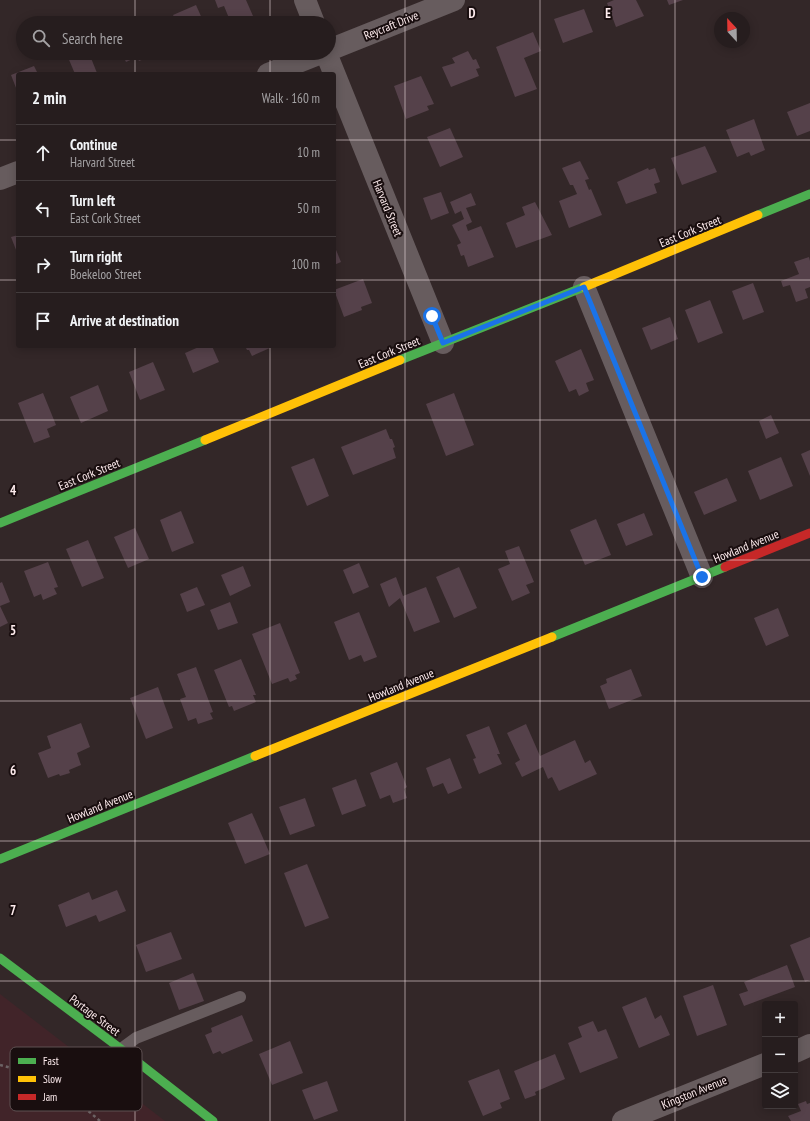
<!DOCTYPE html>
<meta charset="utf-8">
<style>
body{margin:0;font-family:"PT Sans Narrow",sans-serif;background:#2e2627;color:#f1f3f6}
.controls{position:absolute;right:12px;bottom:12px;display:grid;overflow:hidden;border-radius:4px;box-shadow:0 2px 10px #0003}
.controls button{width:36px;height:36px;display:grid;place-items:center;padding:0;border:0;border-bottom:1px solid #423b3c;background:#261d1e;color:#f1f3f6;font:20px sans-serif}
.compass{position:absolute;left:714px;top:12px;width:36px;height:36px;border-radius:50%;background:#261d1e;box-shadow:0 2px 10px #0003;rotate:338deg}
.stop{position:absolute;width:12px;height:12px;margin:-9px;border:3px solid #1a73e8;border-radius:50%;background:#fff}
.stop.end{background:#1a73e8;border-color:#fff;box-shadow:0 1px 4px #0008}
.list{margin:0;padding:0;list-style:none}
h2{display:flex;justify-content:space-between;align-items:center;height:52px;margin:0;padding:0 16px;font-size:17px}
h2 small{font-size:13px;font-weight:400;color:#a4a2a4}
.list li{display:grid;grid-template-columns:26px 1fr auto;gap:12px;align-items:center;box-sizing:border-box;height:56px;padding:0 16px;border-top:1px solid #423b3c}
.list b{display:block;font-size:15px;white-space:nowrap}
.list p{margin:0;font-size:13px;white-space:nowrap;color:#a4a2a4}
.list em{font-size:13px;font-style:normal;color:#a4a2a4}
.icon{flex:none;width:22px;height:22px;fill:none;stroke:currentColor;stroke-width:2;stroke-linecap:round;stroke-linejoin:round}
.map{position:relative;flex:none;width:810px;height:1121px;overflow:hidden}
.search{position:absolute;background:#261d1e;box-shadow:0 2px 10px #0003;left:16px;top:16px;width:320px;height:44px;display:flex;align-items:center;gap:10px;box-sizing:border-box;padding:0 14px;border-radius:22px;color:#a4a2a4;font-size:15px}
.panel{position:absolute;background:#261d1e;box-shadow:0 2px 10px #0003;left:16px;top:72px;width:320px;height:276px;border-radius:4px}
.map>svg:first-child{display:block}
.built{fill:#412429}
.building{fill:#55414a}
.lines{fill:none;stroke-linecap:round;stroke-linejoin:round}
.path{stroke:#6c6264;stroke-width:2.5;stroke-dasharray:3 3;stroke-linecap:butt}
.lane{stroke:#675c5e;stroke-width:12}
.street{stroke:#675c5e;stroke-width:22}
.fast{stroke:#4caf50;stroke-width:9}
.slow{stroke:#ffc107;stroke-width:9}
.jam{stroke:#c62828;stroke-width:9}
.route{stroke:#1a73e8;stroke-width:5}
.grid{fill:none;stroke:#feecee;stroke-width:1;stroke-opacity:0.55}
.labels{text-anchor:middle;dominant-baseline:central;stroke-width:4;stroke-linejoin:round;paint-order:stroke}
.street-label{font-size:12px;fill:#feecee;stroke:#190e0f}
.key{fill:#190e0f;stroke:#5e5152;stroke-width:1}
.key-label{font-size:11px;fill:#feecee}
.grid-label{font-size:13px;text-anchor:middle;font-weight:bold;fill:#feecee;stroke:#190e0f;stroke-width:4;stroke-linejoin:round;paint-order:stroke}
</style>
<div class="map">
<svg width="810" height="1121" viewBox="0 0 810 1121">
<rect width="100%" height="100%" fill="#332728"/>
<!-- built -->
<path class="built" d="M0 994 165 1121H0Z"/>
<!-- building -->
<g class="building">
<path d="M215 0H246L253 16 234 23H231L224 6 218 8Z"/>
<path d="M614 0H636L644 16 616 27 607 3Z"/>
<path d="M667 0H683L669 5Z"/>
<path d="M196 5 204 23H177L173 15Z"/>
<path d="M584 9 593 32 563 43 554 19Z"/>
<path d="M533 32 541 51 524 58 537 89 515 97 496 47Z"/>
<path d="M468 51 473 60 476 59 480 68 476 69 479 76 451 87 442 67 455 63 452 58Z"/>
<path d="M72 53H89L97 73 94 74H75L67 55Z"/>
<path d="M122 53H154L155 55 139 61 137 57 126 62Z"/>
<path d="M34 66 38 74H18V93L11 75Z"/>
<path d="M421 76 434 104 427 106 429 110 406 119 394 86Z"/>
<path d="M810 103V131L797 136 787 112Z"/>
<path d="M754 119 765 150 751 156 749 152 737 157 726 130Z"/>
<path d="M450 128 463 157 440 167 427 137Z"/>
<path d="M705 146 717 172 682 185 671 158Z"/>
<path d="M580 161 589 179 585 180 589 190 591 189 602 215 569 228 559 201 577 194 573 185H570L562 168Z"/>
<path d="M648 168 649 170 655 168 660 182 654 184 657 193 626 204 617 182Z"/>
<path d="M441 192 449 213 431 220 423 198Z"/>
<path d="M471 193 476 205 466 208 472 222 466 225 468 231 481 226 494 257 468 267 464 255 461 256 457 245 461 243 452 225 464 219 461 211 455 214 450 202Z"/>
<path d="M535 202 552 235 516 248 506 223 525 215 522 207Z"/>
<path d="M18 235V255L11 237Z"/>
<path d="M334 245 341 262 334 265Z"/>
<path d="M809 257 810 261V287L805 289 808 298 796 302 790 285 783 287 781 281 799 274 794 262Z"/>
<path d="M363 279 372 303 361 307 362 310 344 317 334 290Z"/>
<path d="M753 283 764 312 743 320 732 291Z"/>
<path d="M710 300 723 333 698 343 685 310Z"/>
<path d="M670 317 678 339 651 350 642 328Z"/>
<path d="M201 346H212L219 362 193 373 185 353Z"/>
<path d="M245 346H269L270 348 252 356 249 350H247Z"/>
<path d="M581 349 594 380 586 383 589 391 579 396 576 389 569 392 555 361Z"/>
<path d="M153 362 165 390 140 400 129 372Z"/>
<path d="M98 385 108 411 81 423 70 397Z"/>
<path d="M43 393 56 425 47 429 50 437 34 443 18 403Z"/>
<path d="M454 393 474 445 446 456 426 404Z"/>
<path d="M771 415 779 433 766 439 759 421Z"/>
<path d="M386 429 390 439H392L395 447 393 448 396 458 353 475 341 447Z"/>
<path d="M810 450V476L801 454Z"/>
<path d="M781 457 793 486 760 500 748 471Z"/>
<path d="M314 458 329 496 307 506 291 467Z"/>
<path d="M727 478 737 501 704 515 694 492Z"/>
<path d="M181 511 194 543 172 552 160 520Z"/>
<path d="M644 513 653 535 626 546 617 524Z"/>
<path d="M596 519 611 555 585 565 570 530Z"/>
<path d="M135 528 149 559 128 568 114 537Z"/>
<path d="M88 540 104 578 82 587 66 549Z"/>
<path d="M519 546 534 582 526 585 530 593 512 601 498 569 510 564 505 551Z"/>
<path d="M48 562 58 587 54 588 57 594 43 600 41 594 34 597 24 571Z"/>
<path d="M359 563 369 587 353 594 343 570Z"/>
<path d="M243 566 251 586 230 596 221 575Z"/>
<path d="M459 567 477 608 454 618 436 577Z"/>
<path d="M396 577 403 596 426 587 440 622 414 632 400 598 389 607 380 584Z"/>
<path d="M2 582 10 602 0 606 8 623 0 627V583Z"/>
<path d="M197 587 205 605 187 612 180 594Z"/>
<path d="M230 602 238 623 218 630 210 610Z"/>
<path d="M778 608 789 636 766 646 754 618Z"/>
<path d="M359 612 377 657 364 662 361 655 349 660 334 622Z"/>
<path d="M280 623 300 673 295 675 297 679 290 682 288 678 272 684 252 634Z"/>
<path d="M241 659 256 695H253L256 702 234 711 232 706 229 707 214 670Z"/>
<path d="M196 667 213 712 210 713 213 719 198 724 196 718 188 721 180 699 186 697 177 674Z"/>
<path d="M631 669 642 696 609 709 600 686 607 683 606 679Z"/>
<path d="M158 687 173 728 146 739 130 698Z"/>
<path d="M81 723 90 747 77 753 81 765 69 770 70 773 60 776 59 774 48 778 38 753 51 748 47 736Z"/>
<path d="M526 724 540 756 575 740 585 763 590 760 597 774 559 791 552 777 548 779 543 767 522 777 515 763 520 760 507 733Z"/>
<path d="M489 726 500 754H497L502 764 479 774 473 759 476 758 466 735Z"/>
<path d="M450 758 462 788 448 794 443 783 433 787 426 768Z"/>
<path d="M397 762 407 787 404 789 407 798 393 803 390 795 380 799 370 773Z"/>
<path d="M356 779 366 806 342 815 332 788Z"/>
<path d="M305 798 315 826 290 835 279 807Z"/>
<path d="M252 813 270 854 245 864 228 823Z"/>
<path d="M307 864 329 918 305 927 284 873Z"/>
<path d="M117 890 126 911 99 922 96 915 66 927 58 905 89 892 92 900Z"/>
<path d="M171 932 182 959 146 972 136 945Z"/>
<path d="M810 937V980L805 982 790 945Z"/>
<path d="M787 965 795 987 744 1006 739 994 748 991 744 982Z"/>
<path d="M193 973 204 1001 179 1010 169 983Z"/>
<path d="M713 985 727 1025 697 1036 683 996Z"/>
<path d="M646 997 655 1019 661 1015 670 1035 639 1048 622 1007Z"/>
<path d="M242 1015 253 1041 222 1054 220 1051 213 1054 205 1035 212 1032 211 1028Z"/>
<path d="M593 1021 598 1032 606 1029 618 1058 580 1073 568 1043 582 1037 578 1027Z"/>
<path d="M290 1041 303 1073 272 1085 259 1054Z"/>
<path d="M555 1054 565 1079 535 1092 536 1095 525 1099 514 1071Z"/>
<path d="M499 1069 510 1099 500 1103 502 1108 483 1116 468 1081Z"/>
<path d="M327 1081 338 1111 314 1120 302 1090Z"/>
<path d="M806 1101 807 1104 810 1103V1121H791L788 1116 801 1111 798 1104Z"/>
</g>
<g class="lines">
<!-- path -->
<path class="path" d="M0 1065 45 1077 66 1092 100 1121"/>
<!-- lane -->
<path class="lane" d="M121 1049 136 1038 240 997"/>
<!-- street -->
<g class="street">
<path d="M305 0 314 23"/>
<path d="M329 50 454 0"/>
<path d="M326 53 443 343"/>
<path d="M268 74 321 53"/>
<path d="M0 179 18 172"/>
<path d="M584 287 702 577"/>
<path d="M795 1052 810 1045"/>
<path d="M623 1121 765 1064"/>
</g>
<!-- fast -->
<g class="fast">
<path d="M758 215 810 194"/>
<path d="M400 360 584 287"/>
<path d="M0 523 205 440"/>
<path d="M552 637 725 567"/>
<path d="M0 859 255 756"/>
<path d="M0 958 121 1049 213 1121"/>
</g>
<!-- slow -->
<g class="slow">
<path d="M584 287 758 215"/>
<path d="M205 440 400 360"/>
<path d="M255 756 552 637"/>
</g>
<!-- jam -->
<path class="jam" d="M725 567 810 533"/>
</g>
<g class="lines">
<!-- route -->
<path class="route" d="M432 316 443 343 584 287 702 577"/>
</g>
<!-- grid -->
<path class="grid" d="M135 0V23M270 0V23M405 0V1121M540 0V1121M675 0V1121M135 53V74M270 53V74M0 140H18M334 140H810M0 280H18M334 280H810M135 346V1121M270 346V1121M0 420H810M0 560H810M0 701H810M0 841H810M0 981H810"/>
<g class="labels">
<!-- street labels -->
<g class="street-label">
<text transform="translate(391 25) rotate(-22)">Reycraft Drive</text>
<text transform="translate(388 208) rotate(68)">Harvard Street</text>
<text transform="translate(690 231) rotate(-22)">East Cork Street</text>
<text transform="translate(389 352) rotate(-22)">East Cork Street</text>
<text transform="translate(89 474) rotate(-22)">East Cork Street</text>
<text transform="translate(746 546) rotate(-22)">Howland Avenue</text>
<text transform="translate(401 685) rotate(-22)">Howland Avenue</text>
<text transform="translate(100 806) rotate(-22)">Howland Avenue</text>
<text transform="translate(95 1015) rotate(37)">Portage Street</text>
<text transform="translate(694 1092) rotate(-22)">Kingston Avenue</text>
</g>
</g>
<!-- legend -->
<rect x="10" y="1047" width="132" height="64" rx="6" class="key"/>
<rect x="18" y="1058" width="18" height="6" fill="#4caf50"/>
<rect x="18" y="1076" width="18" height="6" fill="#ffc107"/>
<rect x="18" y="1094" width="18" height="6" fill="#c62828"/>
<g class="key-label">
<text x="43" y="1065">Fast</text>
<text x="43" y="1083">Slow</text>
<text x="43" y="1101">Jam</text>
</g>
<g class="grid-label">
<text x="472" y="18">D</text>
<text x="608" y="18">E</text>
<text x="13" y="495">4</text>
<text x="13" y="635">5</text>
<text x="13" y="775">6</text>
<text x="13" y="915">7</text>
</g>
</svg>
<div class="controls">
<button>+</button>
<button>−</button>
<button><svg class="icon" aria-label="layers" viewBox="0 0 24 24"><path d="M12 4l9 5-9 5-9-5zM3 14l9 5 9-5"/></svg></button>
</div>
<svg class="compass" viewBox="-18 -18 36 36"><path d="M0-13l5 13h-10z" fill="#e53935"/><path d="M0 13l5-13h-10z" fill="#a4a2a4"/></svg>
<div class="stop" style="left:432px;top:316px"></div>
<div class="stop end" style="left:702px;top:577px"></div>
<div class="search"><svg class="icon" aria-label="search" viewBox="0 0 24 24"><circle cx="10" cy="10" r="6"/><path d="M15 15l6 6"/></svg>Search here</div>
<section class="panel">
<h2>2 min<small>Walk · 160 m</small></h2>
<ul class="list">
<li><svg class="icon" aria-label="ahead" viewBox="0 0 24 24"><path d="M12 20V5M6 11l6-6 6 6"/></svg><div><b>Continue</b><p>Harvard Street</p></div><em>10 m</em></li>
<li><svg class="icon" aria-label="left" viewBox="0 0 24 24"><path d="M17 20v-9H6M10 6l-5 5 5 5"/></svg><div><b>Turn left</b><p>East Cork Street</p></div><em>50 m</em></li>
<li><svg class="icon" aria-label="right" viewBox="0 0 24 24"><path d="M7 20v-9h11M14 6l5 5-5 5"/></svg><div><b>Turn right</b><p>Boekeloo Street</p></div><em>100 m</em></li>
<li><svg class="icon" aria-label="arrive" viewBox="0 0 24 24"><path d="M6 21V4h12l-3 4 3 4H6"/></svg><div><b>Arrive at destination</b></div></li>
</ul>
</section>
</div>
